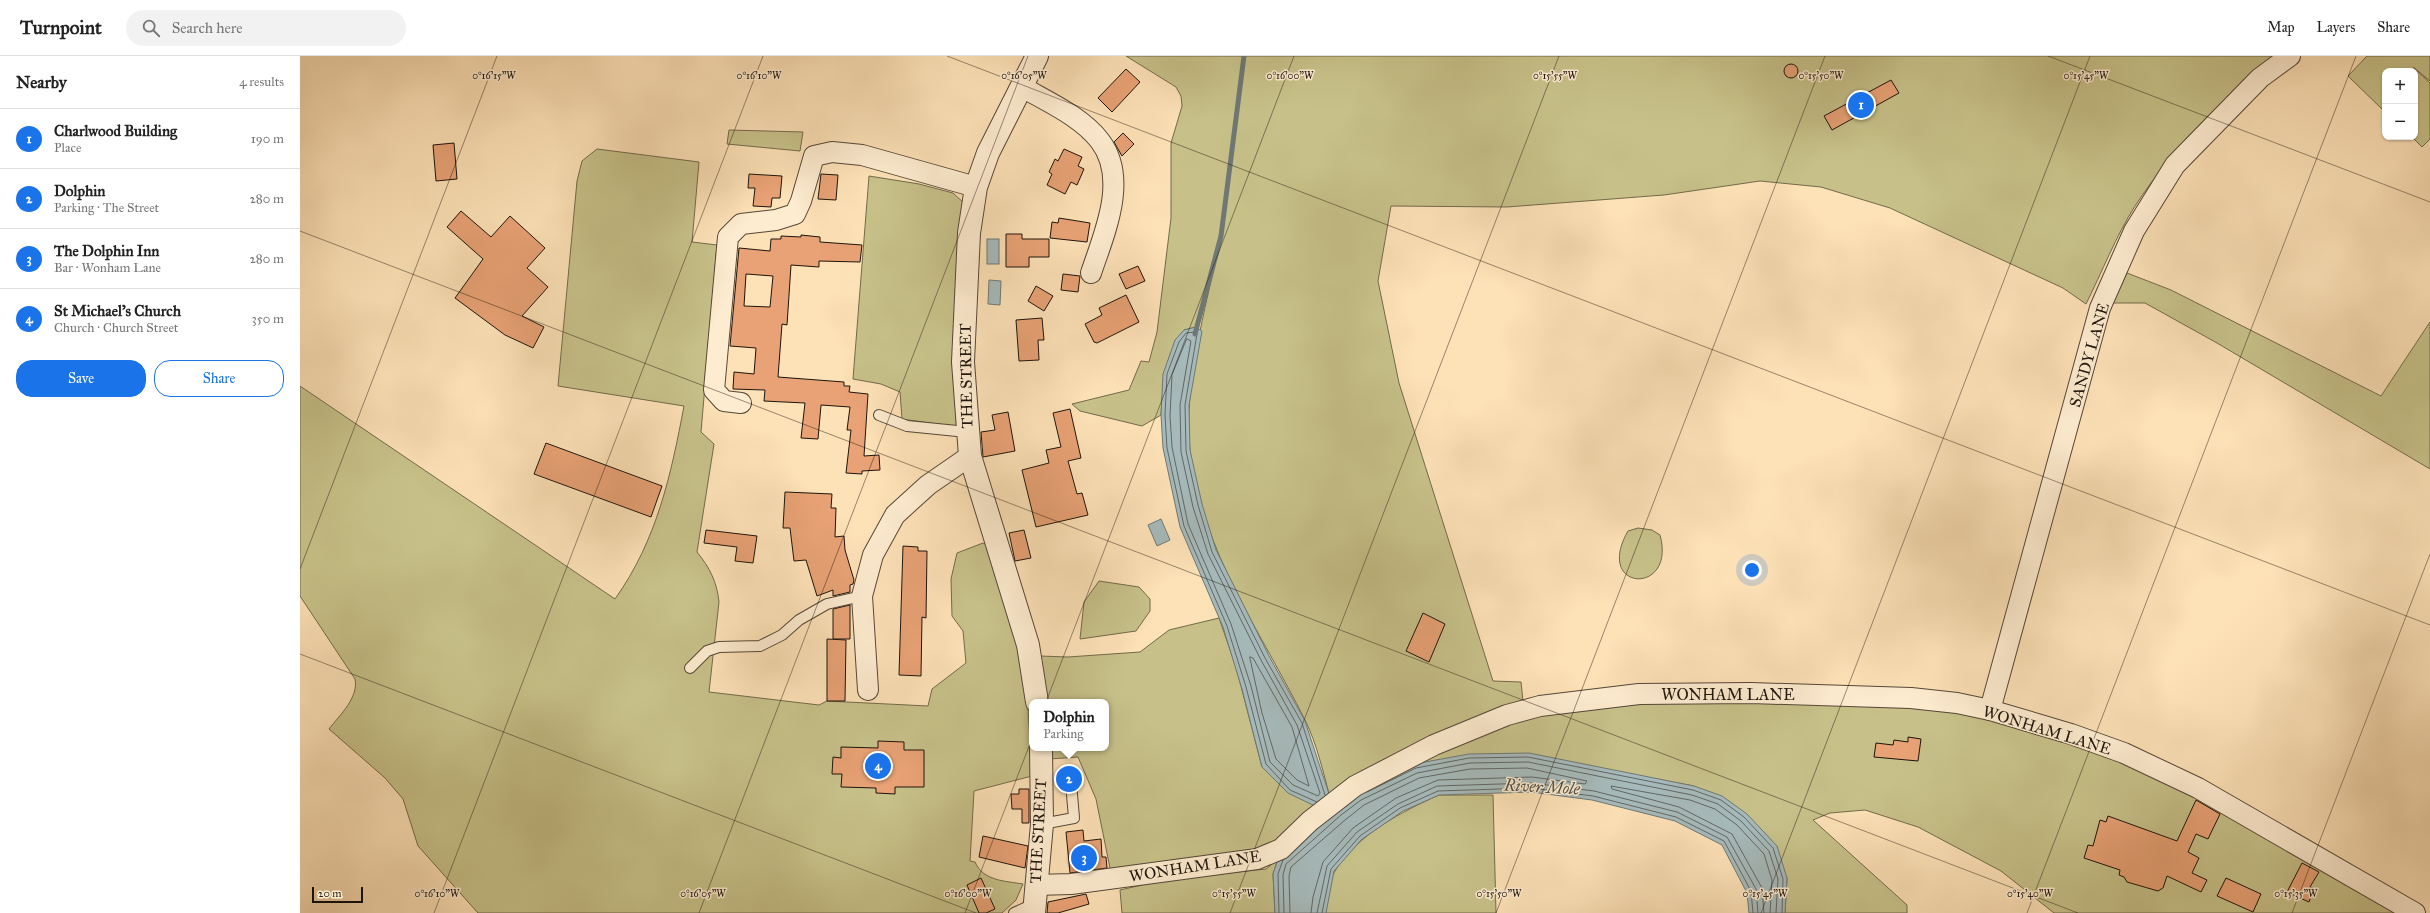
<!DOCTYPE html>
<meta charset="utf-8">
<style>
body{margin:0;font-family:"IM FELL Great Primer",serif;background:#f2f2f2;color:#222}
.controls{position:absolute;right:12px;top:12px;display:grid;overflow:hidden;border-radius:8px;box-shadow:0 1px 3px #0004}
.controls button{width:36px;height:36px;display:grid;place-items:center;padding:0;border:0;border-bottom:1px solid #e0e0e0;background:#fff;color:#222;font:20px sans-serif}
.scale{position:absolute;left:12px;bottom:10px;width:51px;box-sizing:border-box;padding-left:4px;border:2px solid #1d140c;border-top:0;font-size:11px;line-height:14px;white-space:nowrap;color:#1d140c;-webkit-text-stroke:3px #feecd0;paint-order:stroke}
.you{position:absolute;left:1452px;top:514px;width:14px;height:14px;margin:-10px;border:3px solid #fff;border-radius:50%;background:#1a73e8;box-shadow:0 0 0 6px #1a73e833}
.badge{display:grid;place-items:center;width:26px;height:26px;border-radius:50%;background:#1a73e8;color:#fff;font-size:13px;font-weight:700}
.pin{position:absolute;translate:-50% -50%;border:2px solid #fff;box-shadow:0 1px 4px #0006}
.popup{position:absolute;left:729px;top:643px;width:80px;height:52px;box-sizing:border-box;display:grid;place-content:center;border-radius:8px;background:#fff;filter:drop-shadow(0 1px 3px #0005);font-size:13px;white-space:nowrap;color:#767676}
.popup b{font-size:15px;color:#222}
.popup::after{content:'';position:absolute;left:50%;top:100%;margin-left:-8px;border:8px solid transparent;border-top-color:#fff}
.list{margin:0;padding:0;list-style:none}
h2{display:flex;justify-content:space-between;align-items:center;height:52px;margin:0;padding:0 16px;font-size:17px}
h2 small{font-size:13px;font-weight:400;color:#767676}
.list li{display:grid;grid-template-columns:26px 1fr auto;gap:12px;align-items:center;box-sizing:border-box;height:60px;padding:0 16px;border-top:1px solid #e0e0e0}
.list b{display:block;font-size:15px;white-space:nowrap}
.list p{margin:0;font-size:13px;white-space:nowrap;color:#767676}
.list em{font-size:13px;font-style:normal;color:#767676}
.actions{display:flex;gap:8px;padding:12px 16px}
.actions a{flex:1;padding:9px 0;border:1px solid #1a73e8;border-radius:16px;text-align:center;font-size:14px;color:#1a73e8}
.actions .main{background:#1a73e8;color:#fff}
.icon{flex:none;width:22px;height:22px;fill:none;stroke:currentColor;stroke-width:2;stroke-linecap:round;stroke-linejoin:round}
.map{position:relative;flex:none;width:2130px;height:857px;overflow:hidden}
header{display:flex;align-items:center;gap:24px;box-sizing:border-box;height:56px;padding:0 20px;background:#fff;border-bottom:1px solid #e0e0e0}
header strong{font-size:19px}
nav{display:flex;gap:22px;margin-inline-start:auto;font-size:14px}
.search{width:280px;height:36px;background:#f2f2f2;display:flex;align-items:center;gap:10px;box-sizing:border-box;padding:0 14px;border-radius:22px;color:#767676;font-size:15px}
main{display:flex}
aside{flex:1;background:#fff}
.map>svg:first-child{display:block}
.green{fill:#c7c189;stroke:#726a4a}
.water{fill:#a6babb;stroke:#6f7875}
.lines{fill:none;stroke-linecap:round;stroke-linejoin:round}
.shore{stroke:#626764;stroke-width:1}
.stream{stroke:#6f7875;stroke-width:5}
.building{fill:#e8a275;stroke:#1d140c;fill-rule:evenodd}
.service-casing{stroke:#554737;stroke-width:12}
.minor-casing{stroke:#554737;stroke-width:22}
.tertiary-casing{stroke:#554737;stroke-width:24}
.service{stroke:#feecd0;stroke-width:10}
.minor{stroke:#feecd0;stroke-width:20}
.tertiary{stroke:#feecd0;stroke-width:22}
.ticks{fill:none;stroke:#1d140c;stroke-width:1;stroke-opacity:0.45}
.labels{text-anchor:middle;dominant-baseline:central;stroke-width:3;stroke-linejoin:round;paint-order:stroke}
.street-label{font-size:16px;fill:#1d140c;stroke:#feecd0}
.water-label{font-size:17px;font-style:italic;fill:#4d4e49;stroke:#feecd0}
.ticks-label{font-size:10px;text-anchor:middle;fill:#1d140c;stroke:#feecd0;stroke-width:3;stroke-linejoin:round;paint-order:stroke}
</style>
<header>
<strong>Turnpoint</strong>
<div class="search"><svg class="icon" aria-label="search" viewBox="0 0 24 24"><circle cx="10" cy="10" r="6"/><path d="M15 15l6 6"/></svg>Search here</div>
<nav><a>Map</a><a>Layers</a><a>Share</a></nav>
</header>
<main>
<aside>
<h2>Nearby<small>4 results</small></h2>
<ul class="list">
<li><span class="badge">1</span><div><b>Charlwood Building</b><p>Place</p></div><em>190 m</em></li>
<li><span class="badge">2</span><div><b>Dolphin</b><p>Parking · The Street</p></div><em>280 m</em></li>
<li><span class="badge">3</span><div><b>The Dolphin Inn</b><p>Bar · Wonham Lane</p></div><em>280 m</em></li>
<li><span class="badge">4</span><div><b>St Michael's Church</b><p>Church · Church Street</p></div><em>350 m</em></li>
</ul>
<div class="actions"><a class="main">Save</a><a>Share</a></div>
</aside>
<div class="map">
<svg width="2130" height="857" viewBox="0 0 2130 857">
<rect width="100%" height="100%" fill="#fde1b7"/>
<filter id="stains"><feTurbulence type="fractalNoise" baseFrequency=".005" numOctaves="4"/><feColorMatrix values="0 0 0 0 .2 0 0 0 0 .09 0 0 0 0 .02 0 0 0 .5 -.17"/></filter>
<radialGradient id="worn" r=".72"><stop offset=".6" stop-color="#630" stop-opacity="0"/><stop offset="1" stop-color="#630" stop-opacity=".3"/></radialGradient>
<!-- green -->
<g class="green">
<path d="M826 0H1973C1922 45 1873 92 1835 150 1816 180 1802 216 1786 248L1763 232 1590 152 1521 131 1460 125 1364 139 1207 151 1091 150 1078 225 1099 327 1193 625 1221 626 1223 645 1030 741C1023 716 1017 688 1005 664 961 576 901 494 890 394 883 329 906 252 919 188L896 271 884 274C864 300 863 328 861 359L842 370 780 355 772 348 829 334 841 305 849 306 857 276 871 162V87L882 50 881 40 876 31Z"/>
<path d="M2067 0H2130V25L2113 11 2130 27V83L2122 91 2112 81H2115V15H2085V56L2048 20Z"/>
<path d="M429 74 503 76 500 95 427 88Z"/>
<path d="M297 93 399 106 392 186 417 189 401 376 414 388 397 496C410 512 417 526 419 546L409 636 519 649 527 645 628 650 632 633 666 607 663 575 652 560 651 523 657 497 683 487 690 491 714 574 727 635 732 720 674 735 670 805 675 806C683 825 705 825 723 828L716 844 702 857H178L118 790 103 743 85 722 29 673C40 659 59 641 55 623L0 540V330L315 543C357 484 371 419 384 350L258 330 277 125 282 105Z"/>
<path d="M569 120 619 128 653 137 665 148 659 371 602 363 600 336 581 328 553 323Z"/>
<path d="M1827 217 1871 234 2081 340 2130 266V413L1917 287 1845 247H1813Z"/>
<path d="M1338 472 1352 474 1360 479C1377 540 1293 536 1328 475Z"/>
<path d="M799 525 839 531 850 543V555L836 575 780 583 784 546Z"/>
<path d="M919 562 936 611 962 711 1019 752 964 795 811 817 796 743 778 701 749 703 748 692H806V646H745L740 600 768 601 840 596 869 574Z"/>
<path d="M1351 643 1650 651 1767 683 1884 732 1897 743 1921 755 2098 857H1754L1701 815 1618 771 1565 754 1530 757 1513 764 1607 849V857H1485L1487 822 1394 730 1324 717 1114 708 1222 659Z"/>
<path d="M1139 739H1193L1196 857H1026C1027 845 1028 825 1035 815 1058 778 1101 756 1139 739Z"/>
<path d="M978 803 973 818 975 857H822L820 834 864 824 966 813Z"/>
</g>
<!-- water -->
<g class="water">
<rect x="687" y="183" width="12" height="25"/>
<path d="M689 224 701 225 700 249 688 248Z"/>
<path d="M896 271 902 275 889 349 890 394 902 448 916 494 969 600 1005 665 1030 741 1019 752 988 737 962 711 942 633 923 571 880 471 863 392 861 359 863 318 875 284 884 274Z"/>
<path d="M861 463 870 484 857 490 848 469Z"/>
<path d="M1229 697 1394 730 1422 740 1447 758 1477 790 1487 822 1485 857H1449L1447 837 1422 789 1375 765 1292 744 1231 736 1139 739 1103 755 1062 783 1034 815 1026 857H975L973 818 978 803 1035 752 1114 708 1169 698Z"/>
</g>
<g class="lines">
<!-- shore -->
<g class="shore">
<path d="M887 283 891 285 880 349 881 396 893 451 908 498 961 604 997 669 1020 737 1018 740 993 729 970 706 951 630 931 568 888 468 872 391 870 360 872 319Z"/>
<path d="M950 601 953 602 992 671 1009 730 997 724 976 703 962 657Z"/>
<path d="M1067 736 1116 712 1169 702 1228 701 1393 734 1421 744 1444 761 1473 792 1483 823 1482 857"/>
<path d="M1017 746 990 734 966 708 946 631 927 570 884 470 867 392 865 359 867 318 879 286 886 277 895 276 897 278 885 349 886 395 898 449 912 496 965 602 1002 667 1025 739"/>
<path d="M979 857 978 818 983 804"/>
<path d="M984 857 983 819 986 808 1041 759 1061 744 1117 717 1170 707 1228 706 1392 739 1418 748 1441 765 1469 795 1478 823 1476 857"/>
<path d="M990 857 989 820 991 811 1045 764 1064 749 1119 722 1170 713 1227 712 1287 725 1285 728 1232 721 1138 724 1096 742 1053 772 1023 806 1013 841 1011 857"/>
<path d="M1017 857 1027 810 1057 776 1098 748 1137 730 1231 727 1294 735 1377 756 1427 781 1456 833 1458 857"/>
<path d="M1022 857 1031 813 1060 780 1100 752 1138 735 1231 732 1293 740 1376 761 1424 785 1451 835 1453 857"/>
<path d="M1464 857 1462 832 1432 778 1379 751 1312 733 1311 730 1390 744 1415 753 1437 769 1464 798 1472 824 1470 857"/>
</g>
<!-- stream -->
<path class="stream" d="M895 278 921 180 944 0"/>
</g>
<!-- building -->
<g class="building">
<circle cx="1491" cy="15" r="7"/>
<path d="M826 13 840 26 812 56 798 42Z"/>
<path d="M1591 24 1599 37 1532 74 1524 60Z"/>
<path d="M823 77 834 88 822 100 814 86Z"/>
<path d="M154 87 157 123 136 125 133 89Z"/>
<path d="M764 93 782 101 778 110 784 113 777 129 771 126 765 138 747 129 752 118 749 116 755 103 758 105Z"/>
<path d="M449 118 482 120 480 142H472L471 151 453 150 455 132H448Z"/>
<path d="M521 118 538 119 536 144 518 143Z"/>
<path d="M161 155 191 181 210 160 245 192 227 212 248 231 222 260 244 271 233 292 205 279 155 242 183 203 147 171Z"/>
<path d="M759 162 790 167 787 186 750 182 752 166 758 167Z"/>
<path d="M706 178H722V183H749V201H729V211H706Z"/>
<path d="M501 179 520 181V186L562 189 560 206 519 205V211L491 209 487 269 482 268 478 321 544 326V330H550L549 336 568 338 564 400 579 399 580 414 562 415V418L546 417 551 374H547L550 351 521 349 518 383 501 382 505 347 464 345 465 334 433 333 434 316 454 318 456 292 430 290 439 192 470 195 471 183H481V180L501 181ZM446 218 473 220 470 251 444 250Z"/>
<path d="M838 210 845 225 826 233 819 218Z"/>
<path d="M763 218 780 220 778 236 761 234Z"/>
<path d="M736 230 753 240 744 255 728 245Z"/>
<path d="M826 239 839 266 797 287 794 286 785 268 802 259 799 252Z"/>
<path d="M742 262 744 284H738L739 304 719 305 716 264Z"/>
<path d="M770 353 781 402 768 405 777 438 782 437 788 459 736 471 722 414 749 407 746 394 761 391 753 357Z"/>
<path d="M708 356 715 395 683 401 681 376 695 374 692 359Z"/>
<path d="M246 387 362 430 351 461 234 418Z"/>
<path d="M485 436 532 438 531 452H536L535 481 544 480 545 494 554 524 553 528 550 529V536L533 540V534L517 540 506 504 494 505 490 472H483Z"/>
<path d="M406 474 457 480 453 507 435 505 437 491 404 487Z"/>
<path d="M724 474 731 502 715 505 709 477Z"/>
<path d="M603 490 618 491V495H627L626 562 622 561 621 620 599 619Z"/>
<path d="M550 549V583H533V553Z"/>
<path d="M1123 557 1145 568 1129 606 1106 595Z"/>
<path d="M527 583 546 584 545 645H527Z"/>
<path d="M1608 681 1621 683 1618 705 1574 701 1576 687 1593 689 1594 684 1608 686Z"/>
<path d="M578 685 604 686V694H624V731H595V738L576 737V732L541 731 542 718H532L533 701 541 702V691L578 692Z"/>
<path d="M719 733H729V767H722V753H712L711 738H719Z"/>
<path d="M1896 744 1920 758 1908 783 1896 778 1888 796 1899 802 1892 817 1907 824 1901 836 1867 820 1863 832 1858 835 1827 826 1824 821 1819 819 1820 814 1784 802 1788 789 1793 790 1800 764 1806 766 1808 760 1877 785Z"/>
<path d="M783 774 784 785 801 783 802 801H806L807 812 770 817 766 776Z"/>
<path d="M683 780 728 790 725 812 679 801Z"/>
<path d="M2002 807 2019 816 2010 831 2014 833 2009 846 1987 836Z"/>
<path d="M681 822 695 853 686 857H679L667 829Z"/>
<path d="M1926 822 1961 838 1953 856 1917 840Z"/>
<path d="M786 838 789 848 758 857H747L748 846Z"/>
</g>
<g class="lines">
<!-- service casing -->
<g class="service-casing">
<g id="service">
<path d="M579 359 607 370 667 376"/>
<path d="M390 612 407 595 419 591 460 590 482 579 499 564 527 548 562 540"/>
<path d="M742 768 774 762 770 715"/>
<path d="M714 857 734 848"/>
</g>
</g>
<!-- minor casing -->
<g class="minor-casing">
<g id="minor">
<path d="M722 31C748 46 782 61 800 85 829 123 804 178 791 217"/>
<path d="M441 347 424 345 414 334 428 181 441 168 476 164 495 158 501 145 514 100 532 96 562 99 676 131"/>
<path d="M568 634 562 540 573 499 595 459 628 429 670 400"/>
<path d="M1690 654 1800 252 1834 175 1875 109 1960 22 1990 0"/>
<path d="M736 829 771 828 957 803 981 793 1010 765 1055 730 1134 689 1207 659 1240 650 1339 638 1451 637 1611 642 1657 647 1690 654 1771 678 1824 697 1898 732 2115 857"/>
</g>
</g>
<!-- tertiary casing -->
<g class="tertiary-casing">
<g id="tertiary">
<path d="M737 646 728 589 670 400 663 306 669 177 676 131 688 97 737 0"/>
<path d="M734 857 742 768 741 692"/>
</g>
</g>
<!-- service -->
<use href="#service" class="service"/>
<!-- minor -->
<use href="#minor" class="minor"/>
<!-- tertiary -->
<use href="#tertiary" class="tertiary"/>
</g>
<!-- ticks -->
<path class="ticks" d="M647 0 2130 569M1748 0 2130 146M0 175 1778 857M0 513 197 0M0 598 676 857M134 857 463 0M399 857 728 0M665 857 994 0M930 857 1259 0M1196 857 1525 0M1461 857 1790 0M1727 857 2056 0M1992 857 2130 498"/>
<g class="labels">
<!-- street labels -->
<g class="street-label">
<text transform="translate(1789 299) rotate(-74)">SANDY LANE</text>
<text transform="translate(666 320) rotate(-91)">THE STREET</text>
<text x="1428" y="638">WONHAM LANE</text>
<text transform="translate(1747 674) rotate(17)">WONHAM LANE</text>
<text transform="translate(738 775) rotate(-87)">THE STREET</text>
<text transform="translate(895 810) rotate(-9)">WONHAM LANE</text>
</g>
<!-- water labels -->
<g class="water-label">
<text transform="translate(1242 731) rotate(3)">River Mole</text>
</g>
</g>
<g class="ticks-label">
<text x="194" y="23">0°16'15"W</text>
<text x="459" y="23">0°16'10"W</text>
<text x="724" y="23">0°16'05"W</text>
<text x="990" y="23">0°16'00"W</text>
<text x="1255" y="23">0°15'55"W</text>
<text x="1521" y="23">0°15'50"W</text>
<text x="1786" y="23">0°15'45"W</text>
<text x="137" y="841">0°16'10"W</text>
<text x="403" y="841">0°16'05"W</text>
<text x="668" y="841">0°16'00"W</text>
<text x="934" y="841">0°15'55"W</text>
<text x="1199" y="841">0°15'50"W</text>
<text x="1465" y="841">0°15'45"W</text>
<text x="1730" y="841">0°15'40"W</text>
<text x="1996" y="841">0°15'35"W</text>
</g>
<rect width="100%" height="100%" filter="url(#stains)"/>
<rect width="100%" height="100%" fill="url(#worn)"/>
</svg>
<div class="controls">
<button>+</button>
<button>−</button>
</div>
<div class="scale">20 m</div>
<div class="you"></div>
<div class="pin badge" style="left:1561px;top:49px">1</div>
<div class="pin badge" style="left:769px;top:723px">2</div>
<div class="popup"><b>Dolphin</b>Parking</div>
<div class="pin badge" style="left:784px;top:802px">3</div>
<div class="pin badge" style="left:578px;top:710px">4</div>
</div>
</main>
